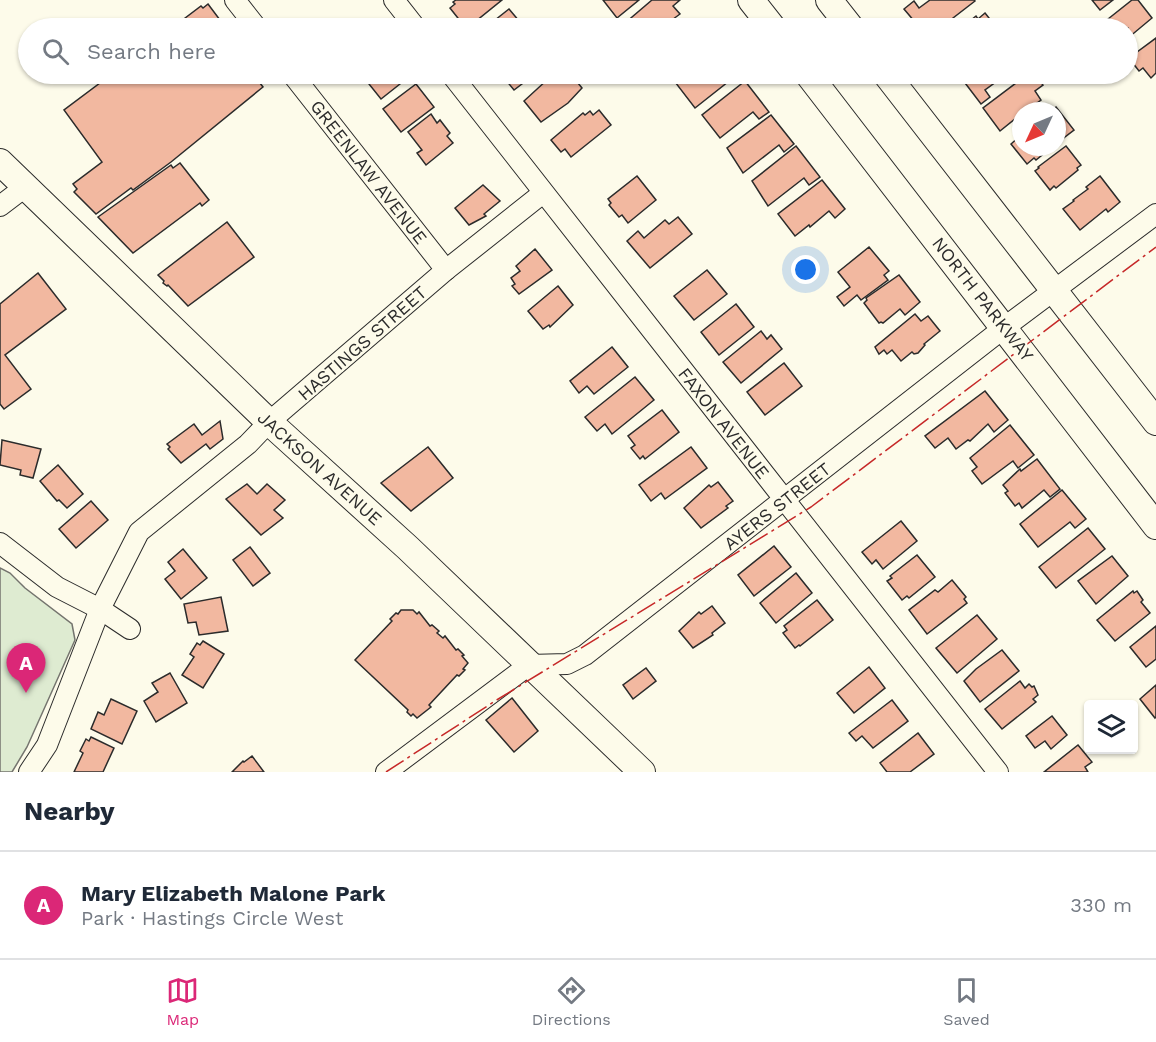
<!DOCTYPE html>
<meta charset="utf-8">
<style>
body{margin:0;font-family:"Work Sans",sans-serif;background:#f2f2f3;color:#1f2937}
.controls{position:absolute;right:18px;bottom:18px;display:grid;overflow:hidden;border-radius:6px;box-shadow:0 2px 4px #0004}
.controls button{width:54px;height:54px;display:grid;place-items:center;padding:0;border:0;border-bottom:2px solid #e0e1e3;background:#fff;color:#1f2937;font:30px sans-serif}
.compass{position:absolute;left:1012px;top:102px;width:54px;height:54px;border-radius:50%;background:#fff;box-shadow:0 2px 4px #0004;rotate:226deg}
.you{position:absolute;left:806px;top:270px;width:21px;height:21px;margin:-15px;border:4px solid #fff;border-radius:50%;background:#1a73e8;box-shadow:0 0 0 9px #1a73e833}
.badge{display:grid;place-items:center;width:39px;height:39px;border-radius:50%;background:#db2777;color:#fff;font-size:20px;font-weight:700}
.pin{position:absolute;translate:-50% -50px;filter:drop-shadow(0 2px 3px #0008)}
.pin::after{content:'';position:absolute;top:32px;width:21px;height:18px;background:inherit;clip-path:polygon(0 0,100% 0,50% 100%)}
.list{margin:0;padding:0;list-style:none}
h2{display:flex;justify-content:space-between;align-items:center;height:78px;margin:0;padding:0 24px;font-size:26px}
h2 small{font-size:20px;font-weight:400;color:#747a83}
.list li{display:grid;grid-template-columns:39px 1fr auto;gap:18px;align-items:center;box-sizing:border-box;height:108px;padding:0 24px;border-top:2px solid #e0e1e3}
.list b{display:block;font-size:22px;white-space:nowrap}
.list p{margin:0;font-size:20px;white-space:nowrap;color:#747a83}
.list em{font-size:20px;font-style:normal;color:#747a83}
.icon{flex:none;width:33px;height:33px;fill:none;stroke:currentColor;stroke-width:2;stroke-linecap:round;stroke-linejoin:round}
.map{position:relative;flex:none;width:1156px;height:772px;overflow:hidden}
.search{position:absolute;background:#fff;box-shadow:0 2px 4px #0004;left:18px;right:18px;top:18px;height:66px;display:flex;align-items:center;gap:15px;box-sizing:border-box;padding:0 21px;border-radius:33px;color:#747a83;font-size:22px}
.sheet{height:186px;background:#fff}
nav{display:flex;justify-content:space-around;align-items:center;box-sizing:border-box;height:84px;border-top:2px solid #e0e1e3;background:#fff;font-size:16px;color:#747a83}
nav a{display:grid;justify-items:center;gap:3px}
nav .on{color:#db2777}
.map>svg:first-child{display:block}
.green{fill:#deebd1;stroke:#74746e;stroke-width:1.5}
.building{fill:#f2b8a0;stroke:#2b2b2b;stroke-width:1.5}
.lines{fill:none;stroke-linecap:round;stroke-linejoin:round}
.minor-casing{stroke:#2b2b2b;stroke-width:22}
.major-casing{stroke:#2b2b2b;stroke-width:28}
.minor{stroke:#fdfbea;stroke-width:20}
.major{stroke:#fdfbea;stroke-width:26}
.power{stroke:#c62828;stroke-width:1.5;stroke-dasharray:21 4.5 3 4.5;stroke-linecap:butt}
.labels{text-anchor:middle;dominant-baseline:central;stroke-width:4.5;stroke-linejoin:round;paint-order:stroke}
.street-label{font-size:18px;fill:#2b2b2b;stroke:#fdfbea}
</style>
<div class="map">
<svg width="1156" height="772" viewBox="0 0 1156 772">
<rect width="100%" height="100%" fill="#fdfbea"/>
<!-- green -->
<path class="green" d="M0 568 10 573 25 588 72 624 75 640 27 747 12 772H0Z"/>
<!-- building -->
<g class="building">
<path d="M456 0H502L471 25 470 23 465 27 450 8 455 4 453 2Z"/>
<path d="M603 0H639L617 18Z"/>
<path d="M652 0H680L673 6 680 14 661 28H630L625 23Z"/>
<path d="M930 0H974L975 1 940 28H920L904 9 914 1 919 8Z"/>
<path d="M1092 0H1113L1100 10Z"/>
<path d="M1132 0H1138L1152 18 1128 38V28H1108L1103 23Z"/>
<path d="M208 4 226 28H172L201 6 203 8Z"/>
<path d="M509 9 525 28H485Z"/>
<path d="M985 13 997 28H961L976 16 978 19Z"/>
<path d="M357 20 364 28H347Z"/>
<path d="M697 21 704 28H684L690 23 692 25Z"/>
<path d="M1156 38V73L1151 78 1143 68 1139 71 1132 62 1136 58 1133 55Z"/>
<path d="M112 74H253L263 87 171 162 133 190 131 188 96 214 74 192 77 189 73 184 102 162 64 110Z"/>
<path d="M361 74H399L405 80 381 99Z"/>
<path d="M501 74H535L514 90Z"/>
<path d="M557 74H575L577 75 574 78 582 88 568 103 541 122 524 101 548 79 549 80Z"/>
<path d="M685 74H738L695 108 675 82Z"/>
<path d="M960 74H1007L985 90 990 97 981 104 959 75Z"/>
<path d="M1028 74H1040L1042 76 1038 79 1043 85 1035 91 1041 100 1026 111H1021V114L1000 131 983 108Z"/>
<path d="M745 81 769 112 759 119 753 112 720 138 702 115Z"/>
<path d="M416 84 434 107 401 132 383 109Z"/>
<path d="M1056 107 1074 130 1057 143V111H1051Z"/>
<path d="M599 110 611 125 571 157 565 149 561 152 551 140 583 113 585 115 590 111 593 115Z"/>
<path d="M431 114 437 123 440 120 450 133 447 136 453 143 426 165 417 153 422 150 408 132Z"/>
<path d="M771 115 794 144 784 152 779 145 743 173 727 148Z"/>
<path d="M1021 135V147H1052L1036 160 1034 158 1027 164 1011 144Z"/>
<path d="M796 146 820 177 809 185 804 178 768 206 752 181Z"/>
<path d="M1066 146 1081 165 1077 168 1078 170 1056 188 1054 186 1050 190 1035 171 1039 168 1038 167Z"/>
<path d="M180 163 209 200 202 206 200 203 133 253 98 217 171 165 173 168Z"/>
<path d="M637 176 656 200 628 223 622 215 619 217 609 205 611 203 608 199Z"/>
<path d="M1100 176 1120 202 1108 212 1106 209 1080 230 1063 209 1074 201 1073 200 1088 189 1086 187Z"/>
<path d="M822 180 845 209 835 218 829 211 810 227 809 225 795 236 778 214Z"/>
<path d="M483 185 500 201 484 214 486 216 469 225 455 208Z"/>
<path d="M678 217 692 234 650 268 627 241 638 231 644 238 665 220 669 224Z"/>
<path d="M227 222 254 257 188 306 168 285 167 286 163 283 164 281 158 275Z"/>
<path d="M869 247 889 271 884 275 888 280 861 300 857 295 844 306 837 297 850 287 838 272Z"/>
<path d="M535 249 552 270 519 294 512 286 515 284 511 278 520 271 516 266Z"/>
<path d="M707 270 727 294 694 320 674 296Z"/>
<path d="M38 273 66 309 5 355 31 389 4 409 0 404V304Z"/>
<path d="M899 275 920 302 905 315 900 309 883 323 881 322 879 323 864 303 867 300 866 298Z"/>
<path d="M558 286 573 305 550 327 549 325 543 329 528 311Z"/>
<path d="M736 304 754 327 719 355 701 332Z"/>
<path d="M915 314 921 321 928 316 940 331 924 344 925 345 918 353 914 354 912 352 901 361 892 350 887 354 884 350 879 354 875 347Z"/>
<path d="M761 331 767 339 771 335 782 349 741 383 723 362Z"/>
<path d="M612 347 628 367 594 394 587 386 579 393 570 381Z"/>
<path d="M784 363 802 386 765 415 747 392Z"/>
<path d="M635 377 654 400 612 434 605 424 597 431 585 417Z"/>
<path d="M985 391 1008 420 994 432 988 424 970 441 968 440 956 449 948 438 935 448 925 436Z"/>
<path d="M662 410 679 432 645 459 643 456 640 459 631 448 635 445 628 436Z"/>
<path d="M220 421 223 439 210 449 206 444 181 463 168 449 170 447 167 444 194 424 202 435Z"/>
<path d="M1010 425 1034 455 1018 468 1013 461 982 484 972 471 977 467 970 458Z"/>
<path d="M2 440 41 449 33 478 20 475 21 470 0 465Z"/>
<path d="M428 447 453 478 411 511 381 483Z"/>
<path d="M691 447 707 468 665 499 661 493 651 501 639 485Z"/>
<path d="M1037 459 1060 489 1050 497 1044 490 1022 508 1019 503 1015 506 1005 493 1008 491 1003 485 1020 469 1021 471Z"/>
<path d="M58 465 83 494 67 508 59 500 57 501 40 481Z"/>
<path d="M718 482 733 501 726 506 728 508 701 528 684 508 709 485 711 487Z"/>
<path d="M247 484 257 494 267 484 285 500 274 510 283 518 261 535 226 499Z"/>
<path d="M1062 490 1086 519 1075 528 1070 522 1038 547 1020 524Z"/>
<path d="M91 501 108 520 76 548 59 529Z"/>
<path d="M901 521 917 541 883 569 876 560 872 564 862 552Z"/>
<path d="M1088 528 1105 549 1056 588 1039 567Z"/>
<path d="M774 546 791 567 754 596 738 575Z"/>
<path d="M250 547 270 573 253 586 233 560Z"/>
<path d="M183 549 207 578 181 599 165 579 175 571 168 562Z"/>
<path d="M917 555 935 577 909 598 907 596 902 600 887 581 892 578 890 576Z"/>
<path d="M1112 556 1128 576 1096 604 1078 581Z"/>
<path d="M796 573 812 593 776 623 760 603Z"/>
<path d="M952 580 966 597 964 599 967 603 927 634 909 610 935 590 938 592Z"/>
<path d="M1133 591 1134 593 1137 591 1143 600 1141 602 1150 613 1115 641 1097 620Z"/>
<path d="M221 597 228 631 199 635 196 622 188 623 184 604Z"/>
<path d="M817 600 833 620 800 646 799 645 795 648 783 633 787 630 784 626Z"/>
<path d="M712 606 725 623 712 633 713 635 693 648 679 631 699 612 701 614Z"/>
<path d="M401 610H413L417 614 419 612 430 626 432 625 439 631 437 633 443 638 445 636 456 650 458 649 464 655 462 656 468 663 463 669 465 670 459 676 457 675 429 705 431 707 417 718 413 714 411 716 407 712 408 710 355 660 392 621 390 619 396 613 398 614Z"/>
<path d="M977 615 997 639 957 673 936 648Z"/>
<path d="M1156 626V659L1146 667 1130 647Z"/>
<path d="M203 641 224 654 203 688 182 675 194 657 190 654 197 643 200 645Z"/>
<path d="M1002 650 1019 671 980 702 964 681 976 669Z"/>
<path d="M869 667 885 688 854 713 837 693Z"/>
<path d="M646 668 656 681 633 699 623 685Z"/>
<path d="M170 673 187 703 156 722 144 701 158 692 152 683Z"/>
<path d="M1020 681 1025 688 1029 684 1032 687 1034 686 1038 695 1033 699 1036 702 1002 729 985 709Z"/>
<path d="M1156 685V717L1155 718 1140 699Z"/>
<path d="M512 698 538 731 514 752 486 720Z"/>
<path d="M111 699 137 711 122 744 91 729 98 712 104 715Z"/>
<path d="M892 700 908 721 873 748 862 736 856 741 849 733Z"/>
<path d="M1052 716 1067 735 1051 749 1045 741 1035 748 1026 736Z"/>
<path d="M918 733 934 754 910 772H887L880 763Z"/>
<path d="M91 737 114 748 103 772H74L83 753 80 751 86 739 89 741Z"/>
<path d="M1078 745 1092 762 1085 767 1088 772H1044Z"/>
<path d="M252 756 264 772H232L243 761 244 762Z"/>
</g>
<g class="lines">
<!-- minor casing -->
<g class="minor-casing">
<g id="minor">
<path d="M235 0 257 28"/>
<path d="M394 0 416 28"/>
<path d="M292 74 446 270"/>
<path d="M451 74 998 772"/>
<path d="M0 206 25 187"/>
<path d="M0 543 57 587 100 609 130 629"/>
<path d="M29 772 47 745 100 609 139 532 248 444 269 422 446 270 543 193"/>
<path d="M386 772 529 665 567 664 585 655 1005 327 1156 214"/>
</g>
</g>
<!-- major casing -->
<g class="major-casing">
<g id="major">
<path d="M751 0 773 28"/>
<path d="M829 0 851 28"/>
<path d="M808 74 1156 526"/>
<path d="M886 74 1156 422"/>
<path d="M0 162 269 422 408 548 642 772"/>
</g>
</g>
<!-- minor -->
<use href="#minor" class="minor"/>
<!-- major -->
<use href="#major" class="major"/>
<!-- power -->
<path class="power" d="M386 772 495 701 811 507 1156 247"/>
</g>
<g class="labels">
<!-- street labels -->
<g class="street-label">
<text transform="translate(369 172) rotate(52)">GREENLAW AVENUE</text>
<text transform="translate(983 299) rotate(52)">NORTH PARKWAY</text>
<text transform="translate(362 343) rotate(-41)">HASTINGS STREET</text>
<text transform="translate(724 423) rotate(52)">FAXON AVENUE</text>
<text transform="translate(320 468) rotate(42)">JACKSON AVENUE</text>
<text transform="translate(777 506) rotate(-38)">AYERS STREET</text>
</g>
</g>
</svg>
<div class="controls">
<button><svg class="icon" aria-label="layers" viewBox="0 0 24 24"><path d="M12 4l9 5-9 5-9-5zM3 14l9 5 9-5"/></svg></button>
</div>
<svg class="compass" viewBox="-18 -18 36 36"><path d="M0-13l5 13h-10z" fill="#e53935"/><path d="M0 13l5-13h-10z" fill="#747a83"/></svg>
<div class="you"></div>
<div class="pin badge" style="left:26px;top:693px">A</div>
<div class="search"><svg class="icon" aria-label="search" viewBox="0 0 24 24"><circle cx="10" cy="10" r="6"/><path d="M15 15l6 6"/></svg>Search here</div>
</div>
<section class="sheet">
<h2>Nearby<small></small></h2>
<ul class="list">
<li><span class="badge">A</span><div><b>Mary Elizabeth Malone Park</b><p>Park · Hastings Circle West</p></div><em>330 m</em></li>
</ul>
</section>
<nav>
<a class="on"><svg class="icon" aria-label="map" viewBox="0 0 24 24"><path d="M3 6l6-2 6 2 6-2v14l-6 2-6-2-6 2zM9 4v14M15 6v14"/></svg>Map</a>
<a><svg class="icon" aria-label="directions" viewBox="0 0 24 24"><path d="M12 3l9 9-9 9-9-9zM9 14v-3h6M13 9l2 2-2 2"/></svg>Directions</a>
<a><svg class="icon" aria-label="saved" viewBox="0 0 24 24"><path d="M7 4h10v16l-5-4-5 4z"/></svg>Saved</a>
</nav>
